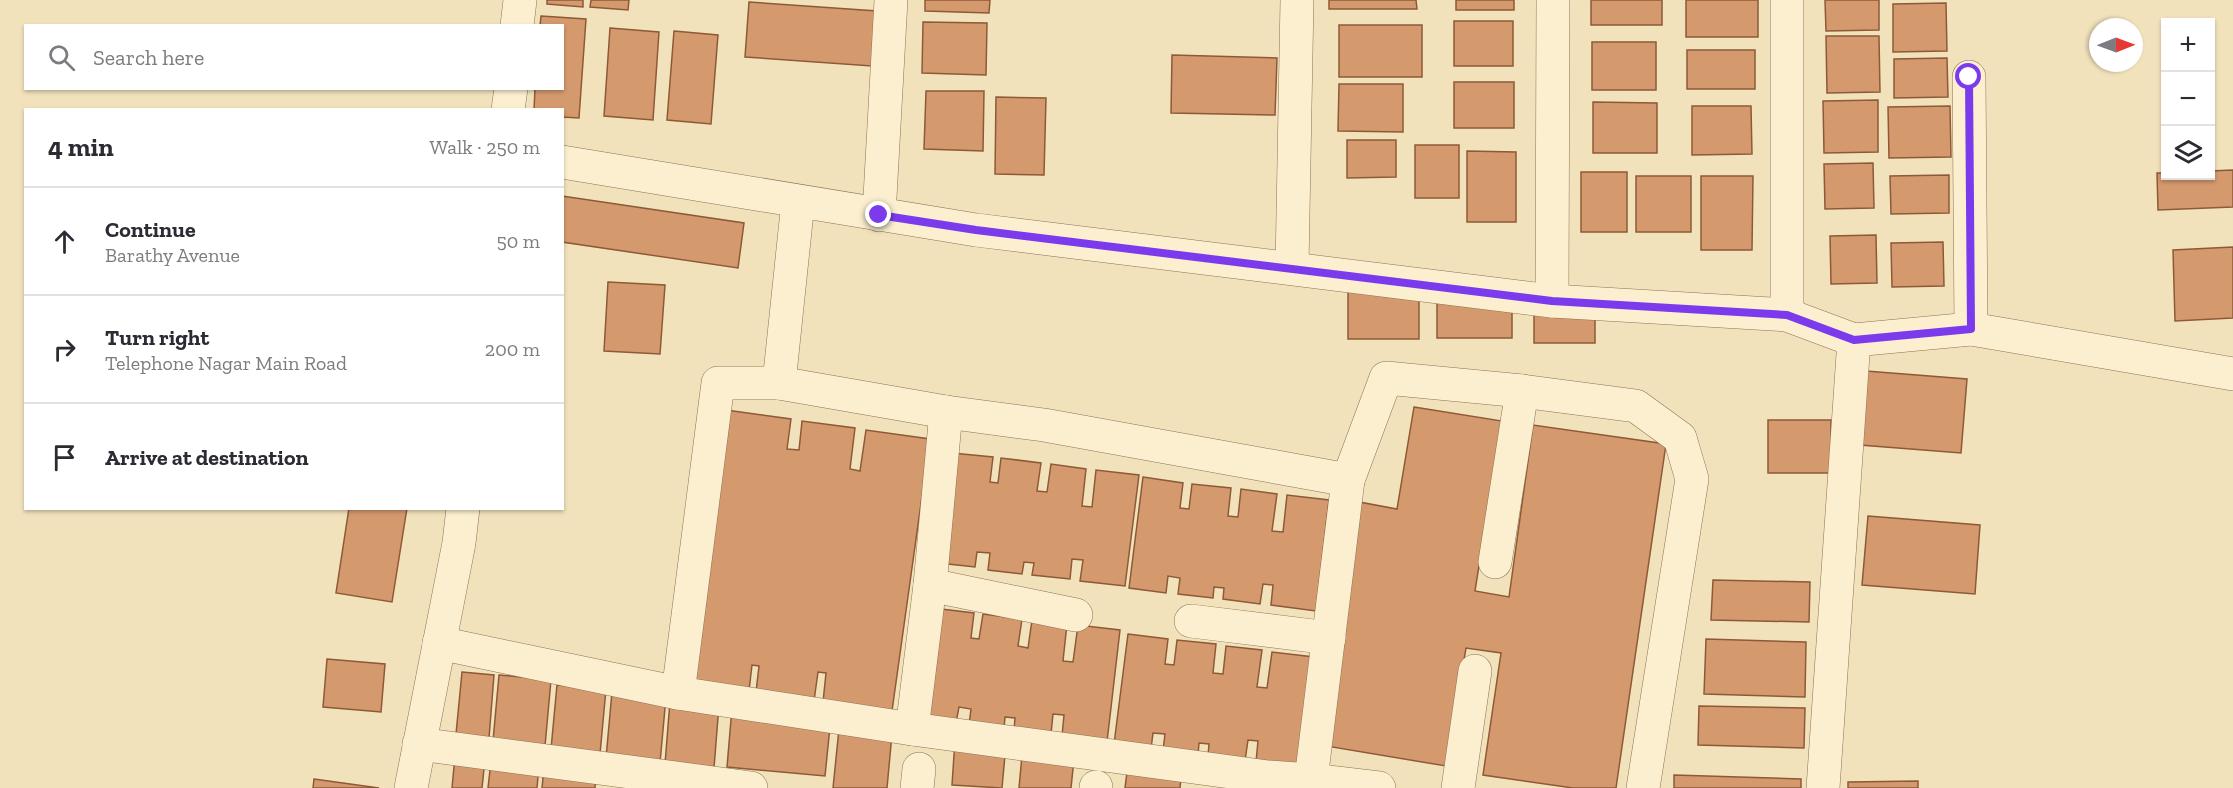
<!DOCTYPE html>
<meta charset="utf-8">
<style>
body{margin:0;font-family:"Zilla Slab",serif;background:#f7f7f7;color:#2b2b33}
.controls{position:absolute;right:18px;top:18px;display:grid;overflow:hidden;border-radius:0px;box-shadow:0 2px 4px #0004}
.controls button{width:54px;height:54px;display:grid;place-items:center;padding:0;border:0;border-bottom:2px solid #e1e1e2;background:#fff;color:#2b2b33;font:30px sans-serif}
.compass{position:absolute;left:2089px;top:18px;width:54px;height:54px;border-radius:50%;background:#fff;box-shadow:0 2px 4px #0004;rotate:89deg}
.stop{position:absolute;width:18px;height:18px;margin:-14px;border:4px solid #7c3aed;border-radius:50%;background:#fff}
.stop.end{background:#7c3aed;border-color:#fff;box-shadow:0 2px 6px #0008}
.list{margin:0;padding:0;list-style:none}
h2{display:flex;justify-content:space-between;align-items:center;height:78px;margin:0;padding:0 24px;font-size:26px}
h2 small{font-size:20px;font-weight:400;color:#7c7c81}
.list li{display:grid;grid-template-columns:39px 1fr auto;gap:18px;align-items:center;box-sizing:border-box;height:108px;padding:0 24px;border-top:2px solid #e1e1e2}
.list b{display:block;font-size:22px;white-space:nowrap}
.list p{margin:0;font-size:20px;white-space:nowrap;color:#7c7c81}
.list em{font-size:20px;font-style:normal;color:#7c7c81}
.icon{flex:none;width:33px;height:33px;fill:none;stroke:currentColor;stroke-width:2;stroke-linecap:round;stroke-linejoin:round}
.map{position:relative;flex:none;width:2233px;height:788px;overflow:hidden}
.search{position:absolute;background:#fff;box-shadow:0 2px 4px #0004;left:24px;top:24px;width:540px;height:66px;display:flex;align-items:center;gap:15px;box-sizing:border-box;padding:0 21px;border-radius:0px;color:#7c7c81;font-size:22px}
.panel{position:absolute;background:#fff;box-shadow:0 2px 4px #0004;left:24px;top:108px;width:540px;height:402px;border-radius:0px}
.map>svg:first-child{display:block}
.building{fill:#d5996e;stroke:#8d5a37;stroke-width:1.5}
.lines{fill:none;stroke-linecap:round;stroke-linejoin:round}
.minor-casing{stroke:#8c7254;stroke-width:34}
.minor{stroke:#fcefd0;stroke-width:33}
.route{stroke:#7c3aed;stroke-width:8}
</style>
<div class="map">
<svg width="2233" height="788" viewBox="0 0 2233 788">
<rect width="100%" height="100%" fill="#f2e2bc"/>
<!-- building -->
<g class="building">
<path d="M547 0H583V7L547 4Z"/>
<path d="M591 0H629L628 10 590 7Z"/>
<path d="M925 0H990L989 13 925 11Z"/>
<path d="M1329 0H1416L1417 9H1329Z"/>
<rect x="1456" y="0" width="58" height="10"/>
<rect x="1591" y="0" width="71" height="25"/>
<rect x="1686" y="0" width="72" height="37"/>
<path d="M1825 0H1879V30L1826 31Z"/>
<path d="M749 2 877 11 872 66 745 57Z"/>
<path d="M1946 3 1947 51 1893 52V4Z"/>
<path d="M541 16 586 19 579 118 562 117V110H534L535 88H562V26H540Z"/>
<rect x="1454" y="21" width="59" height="45"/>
<path d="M923 22 987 23 986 75 922 73Z"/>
<rect x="1339" y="25" width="83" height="52"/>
<path d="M610 28 659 32 653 120 604 116Z"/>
<path d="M674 31 718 35 711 124 667 120Z"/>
<path d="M1826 36H1879L1880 92 1827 93Z"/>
<rect x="1592" y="42" width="64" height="48"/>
<rect x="1687" y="50" width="68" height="39"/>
<path d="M1172 55 1277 58 1275 115 1171 113Z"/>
<path d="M1947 58 1948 97 1894 98V59Z"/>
<rect x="1454" y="82" width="60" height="46"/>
<path d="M1339 84H1403V132L1338 131Z"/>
<path d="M926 91H984L983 151 924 149Z"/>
<path d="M996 97 1046 98 1044 175 995 174Z"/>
<path d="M1878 100V152L1824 153 1823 101Z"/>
<path d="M1593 102 1657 103V153H1593Z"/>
<path d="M1692 106H1751L1752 154 1692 155Z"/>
<path d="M1950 106 1951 157 1889 158 1888 107Z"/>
<path d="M1347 140H1396V177L1347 178Z"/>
<rect x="1415" y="145" width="44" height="53"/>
<path d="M1467 151 1516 152V222H1467Z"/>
<path d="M1873 163 1874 208 1825 209 1824 164Z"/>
<path d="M2233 170V207L2158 210 2157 173H2166V176H2210V171Z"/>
<rect x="1581" y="172" width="46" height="60"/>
<path d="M1949 175V213L1891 214 1890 176Z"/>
<rect x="1636" y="176" width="55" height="56"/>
<path d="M1701 176H1753L1752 250H1701Z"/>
<path d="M562 196 744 223 738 268 562 242Z"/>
<path d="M1876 235 1877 283 1831 284 1830 236Z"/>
<path d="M1943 242 1944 286 1892 287 1891 243Z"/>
<path d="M2233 247V318L2175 321 2173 250Z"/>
<path d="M608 282 665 285 660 354 604 351Z"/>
<rect x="1348" y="290" width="71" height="49"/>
<rect x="1437" y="303" width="75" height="35"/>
<rect x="1534" y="307" width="61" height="36"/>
<path d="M1866 371 1967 379 1961 453 1860 445Z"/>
<path d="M1414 407 1502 421 1475 591 1509 597 1533 425 1666 444 1616 788H1573L1483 775 1501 653 1466 648 1446 766 1320 745 1359 502 1397 509Z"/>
<path d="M726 410 791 419 787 449 799 450 802 421 855 428 850 469 860 471 866 430 930 439 892 711 823 702 826 673 818 672 814 701 756 692 759 666 752 665 749 691 688 683Z"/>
<rect x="1768" y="420" width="63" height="53"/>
<path d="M952 453 993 457 990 482 998 483 1001 458 1041 463 1037 491 1047 492 1051 464 1086 469 1082 506 1092 507 1096 470 1139 475 1125 586 1080 581 1083 560 1072 559 1070 579 1032 575 1034 563 1024 562 1022 574 988 570 990 553 977 552 975 567 939 563Z"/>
<path d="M1143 477 1183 483 1180 508 1189 509 1192 484 1231 488 1228 516 1238 517 1241 489 1277 494 1272 531 1283 532 1287 495 1329 500 1316 611 1271 605 1273 585 1263 584 1260 604 1223 599 1224 588 1214 587 1213 598 1178 594 1180 578 1168 576 1166 593 1129 588Z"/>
<path d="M349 508H407L392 602 336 593Z"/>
<path d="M1868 516 1980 525 1975 594 1862 585Z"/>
<path d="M1713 580 1810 582 1809 622 1711 620Z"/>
<path d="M933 608 974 613 971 638 979 639 983 614 1022 619 1018 646 1028 648 1032 620 1067 624 1063 661 1073 662 1078 625 1120 630 1107 742 1062 736 1064 715 1053 714 1051 734 1014 730 1015 718 1005 717 1004 729 969 725 971 709 959 707 956 723 920 719Z"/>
<path d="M1128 634 1168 639 1165 664 1174 665 1177 640 1216 644 1213 673 1223 674 1226 646 1262 650 1257 687 1267 688 1272 652 1314 657 1301 767 1256 762 1258 741 1248 740 1245 761 1208 756 1209 744 1199 743 1198 755 1163 751 1165 734 1153 733 1151 749 1114 744Z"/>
<path d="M1706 639 1806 642 1805 697 1704 694Z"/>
<path d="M327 659 385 664 381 712 323 707Z"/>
<path d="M462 672 494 675 489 738 456 734Z"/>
<path d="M499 675 551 680 545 746 493 741Z"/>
<path d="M557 685 606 689 600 754 551 749Z"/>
<path d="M612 692 666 697 660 763 606 758Z"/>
<path d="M670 701 719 705 714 768 665 764Z"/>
<path d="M1699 706 1805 708 1804 748 1698 745Z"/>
<path d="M732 708 831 717 825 776 727 767Z"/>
<path d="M839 729 892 734 887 788H833Z"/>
<path d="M955 740 1006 744 1002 788 952 785Z"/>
<path d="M1022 755 1074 759 1071 788H1019Z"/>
<path d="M455 756 485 759 482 788H452Z"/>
<path d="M491 761 539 766 537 788H488Z"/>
<path d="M544 768 596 773 595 788H542Z"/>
<path d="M1127 772 1181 777 1180 788H1125Z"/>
<path d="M1674 775 1801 779V788H1674Z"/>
<path d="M314 779 379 788H313Z"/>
<path d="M1918 781V788H1848V782Z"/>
</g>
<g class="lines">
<!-- minor casing -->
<g class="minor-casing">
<g id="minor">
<path d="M517 26 520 0"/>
<path d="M1969 77 1971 329"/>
<path d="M508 110 511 88"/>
<path d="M562 162 976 230 1552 301 1787 315 1854 340 1971 329 2233 374"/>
<path d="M879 215 891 0"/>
<path d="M1292 268 1297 0"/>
<path d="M1552 301 1553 0"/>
<path d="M1787 315V0"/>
<path d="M779 383 798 202"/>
<path d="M1495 562 1522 391"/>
<path d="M930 585 1076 615"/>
<path d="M1191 621 1329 638"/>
<path d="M439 643 678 693"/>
<path d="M912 729 930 585 946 412"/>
<path d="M419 744 751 788"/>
<path d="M1311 780 1348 480"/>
<path d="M411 788 459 543 463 508"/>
<path d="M917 788 919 769"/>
<path d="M1096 788V787"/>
<path d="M1379 788 1311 780 1268 777 912 729 678 693 718 383H779L946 412 1044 425 1348 480 1386 378 1522 391 1636 406 1680 438 1692 479 1643 788"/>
<path d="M1458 788 1475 671"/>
<path d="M1823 788 1854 340"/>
</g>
</g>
<!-- minor -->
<use href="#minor" class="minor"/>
</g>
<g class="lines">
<!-- route -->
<path class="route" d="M879 215 976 230 1552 301 1787 315 1854 340 1971 329 1969 77"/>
</g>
</svg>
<div class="controls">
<button>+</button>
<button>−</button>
<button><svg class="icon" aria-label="layers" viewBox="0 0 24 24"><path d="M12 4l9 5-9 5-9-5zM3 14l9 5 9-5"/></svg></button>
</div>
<svg class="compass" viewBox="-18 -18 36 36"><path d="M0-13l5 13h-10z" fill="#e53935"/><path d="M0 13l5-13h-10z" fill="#7c7c81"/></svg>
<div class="stop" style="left:1969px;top:77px"></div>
<div class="stop end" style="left:879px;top:215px"></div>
<div class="search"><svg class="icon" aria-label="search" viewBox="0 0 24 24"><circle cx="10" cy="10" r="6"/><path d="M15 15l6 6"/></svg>Search here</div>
<section class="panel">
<h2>4 min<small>Walk · 250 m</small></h2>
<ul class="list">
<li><svg class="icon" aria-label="ahead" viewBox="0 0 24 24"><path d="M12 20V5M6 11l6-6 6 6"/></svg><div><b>Continue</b><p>Barathy Avenue</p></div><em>50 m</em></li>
<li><svg class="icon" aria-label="right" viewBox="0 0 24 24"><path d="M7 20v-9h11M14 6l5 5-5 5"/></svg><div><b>Turn right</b><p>Telephone Nagar Main Road</p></div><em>200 m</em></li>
<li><svg class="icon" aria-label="arrive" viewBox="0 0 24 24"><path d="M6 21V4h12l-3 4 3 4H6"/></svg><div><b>Arrive at destination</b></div></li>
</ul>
</section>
</div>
